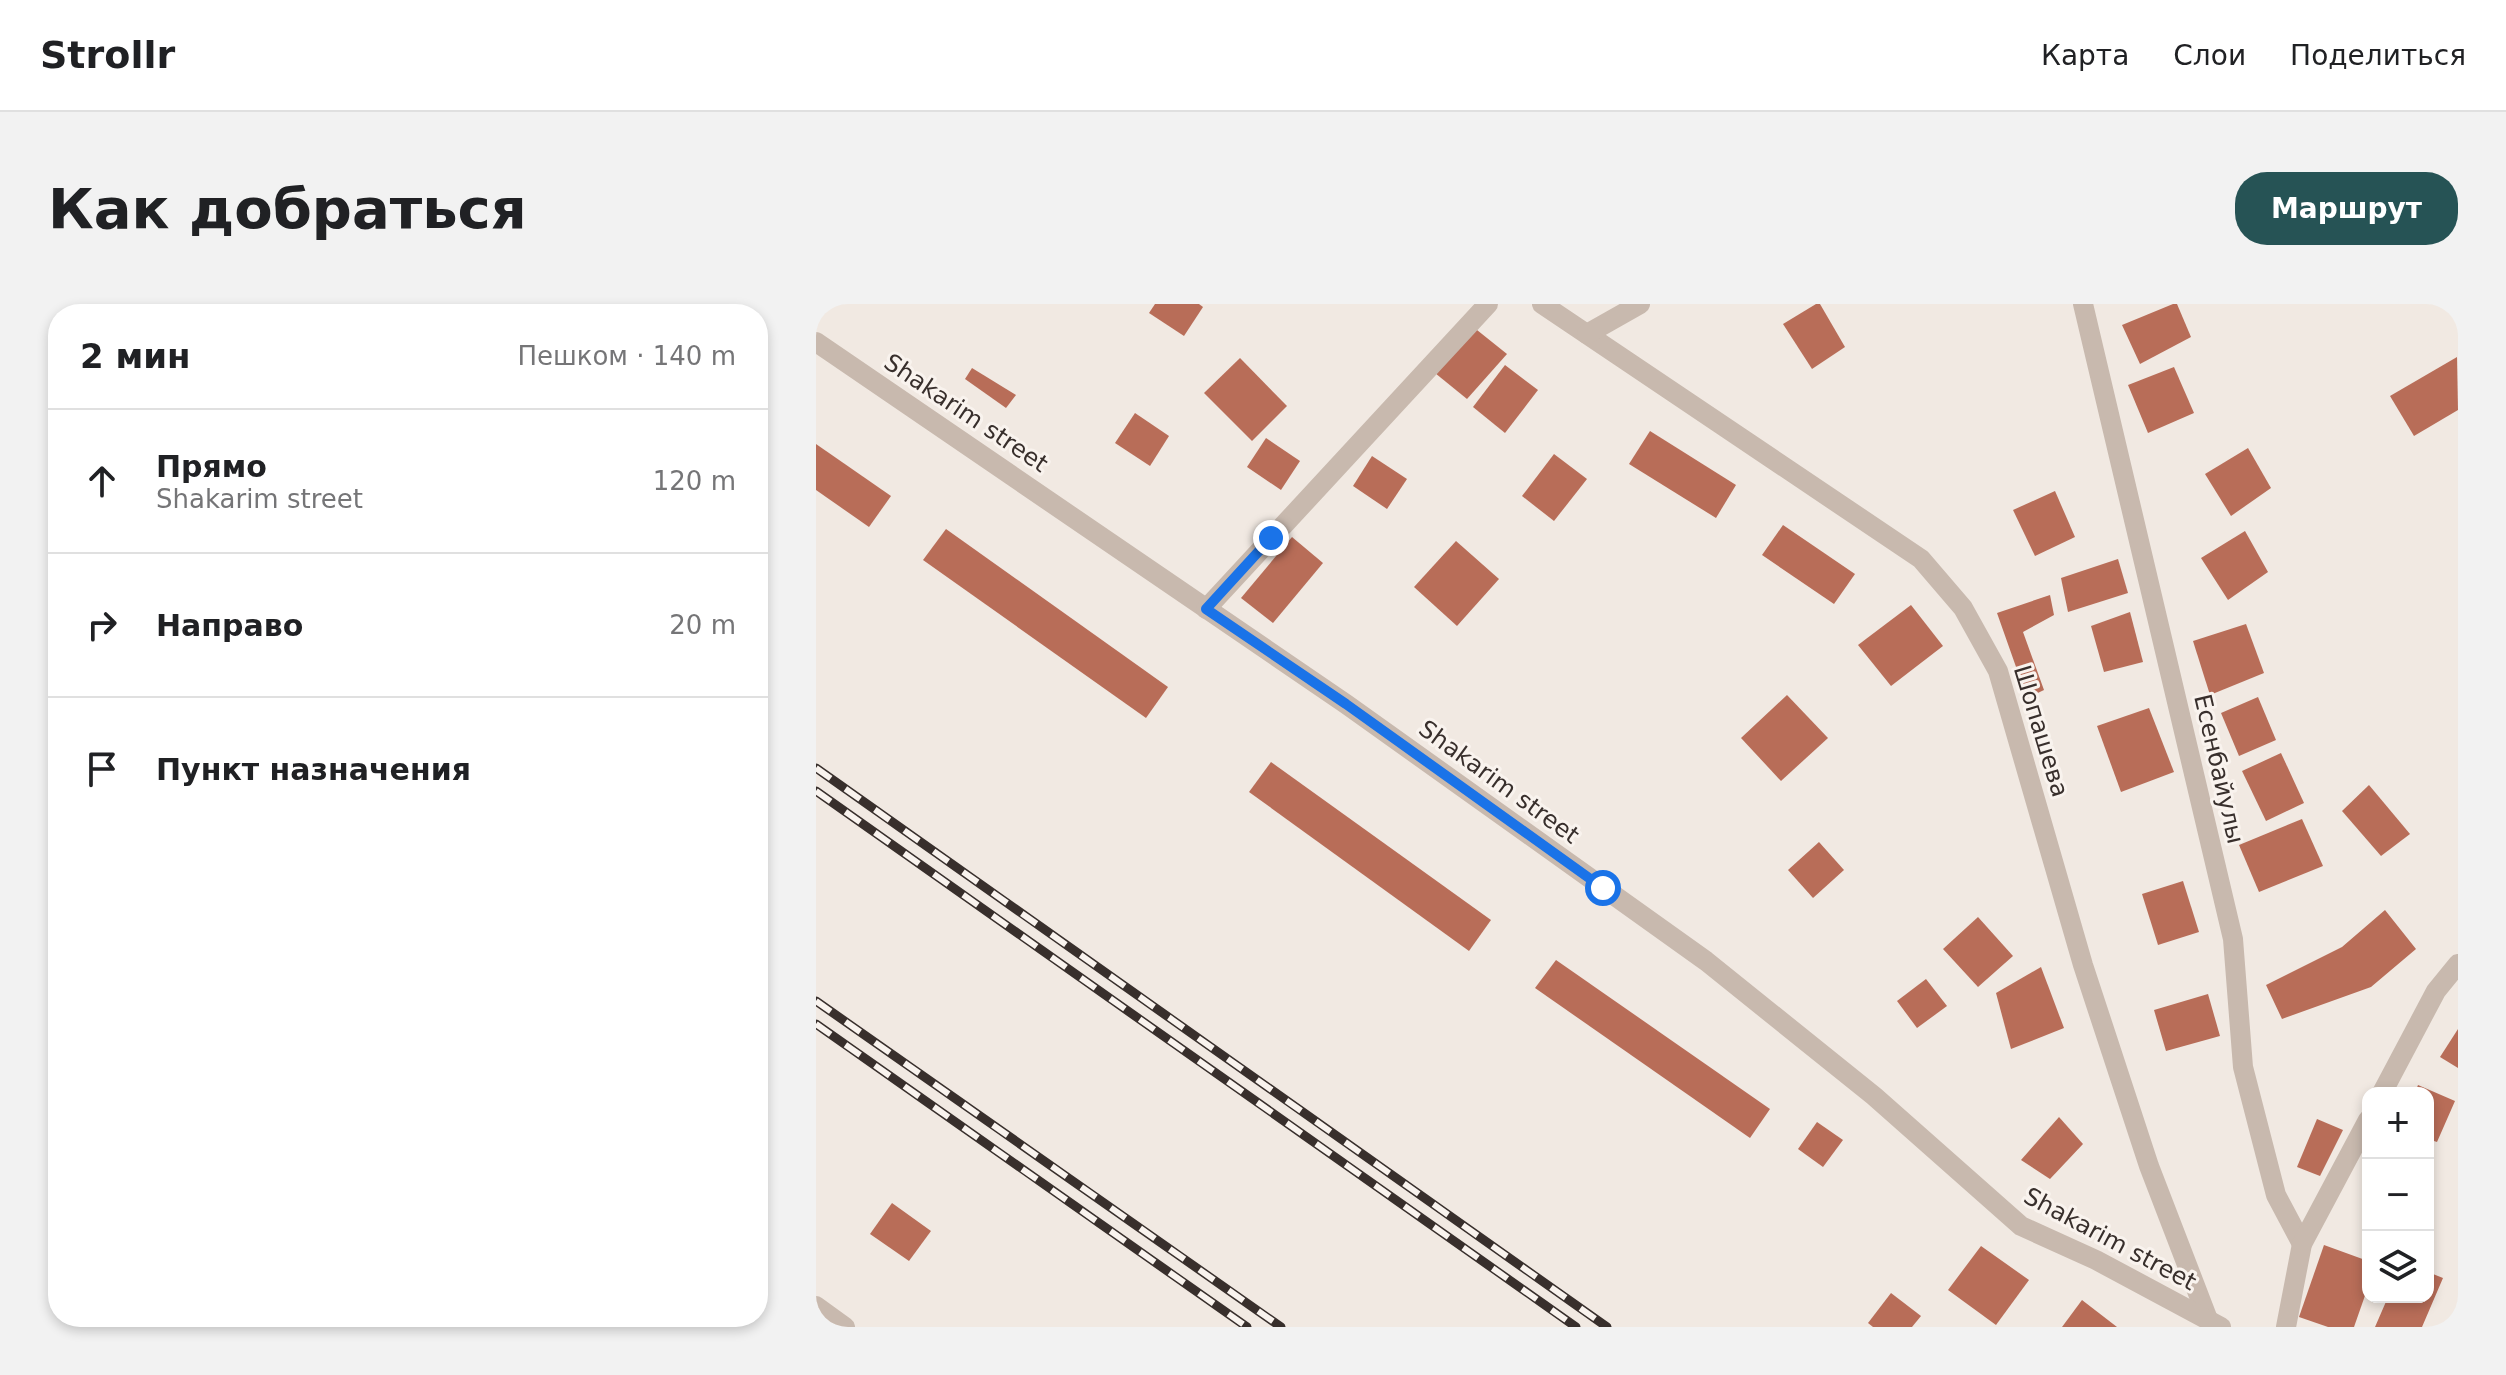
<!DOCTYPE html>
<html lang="ru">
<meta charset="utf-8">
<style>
body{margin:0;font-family:"DejaVu Sans",sans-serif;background:#f2f2f2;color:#202124}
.controls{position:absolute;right:24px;bottom:24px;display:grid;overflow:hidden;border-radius:16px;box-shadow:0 4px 12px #0003}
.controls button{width:72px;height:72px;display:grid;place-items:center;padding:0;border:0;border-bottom:2px solid #e0e0e0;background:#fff;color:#202124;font:40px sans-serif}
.stop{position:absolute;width:24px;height:24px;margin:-18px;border:6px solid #1a73e8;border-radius:50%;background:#fff}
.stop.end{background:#1a73e8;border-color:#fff;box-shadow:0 2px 8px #0008}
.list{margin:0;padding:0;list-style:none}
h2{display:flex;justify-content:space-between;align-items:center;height:104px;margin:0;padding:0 32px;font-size:34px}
h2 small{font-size:26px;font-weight:400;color:#757577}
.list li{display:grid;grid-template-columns:52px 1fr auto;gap:24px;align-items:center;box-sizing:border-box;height:144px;padding:0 32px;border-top:2px solid #e0e0e0}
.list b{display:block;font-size:30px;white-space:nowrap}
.list p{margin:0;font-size:26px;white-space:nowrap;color:#757577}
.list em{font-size:26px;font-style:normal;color:#757577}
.icon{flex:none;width:44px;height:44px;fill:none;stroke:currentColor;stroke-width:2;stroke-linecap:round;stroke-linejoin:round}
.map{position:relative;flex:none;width:1642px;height:1023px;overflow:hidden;border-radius:32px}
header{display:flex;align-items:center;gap:48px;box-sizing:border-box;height:112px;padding:0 40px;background:#fff;border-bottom:2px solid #e0e0e0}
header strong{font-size:38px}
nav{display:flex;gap:44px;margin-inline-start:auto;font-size:28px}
.intro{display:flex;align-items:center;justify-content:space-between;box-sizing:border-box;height:192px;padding:0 48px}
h1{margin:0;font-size:56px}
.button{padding:20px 36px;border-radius:32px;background:#265355;color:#fff;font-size:28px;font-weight:700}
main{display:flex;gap:48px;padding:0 48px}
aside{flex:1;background:#fff;border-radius:32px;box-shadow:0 4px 12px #0003}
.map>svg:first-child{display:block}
.building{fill:#b86d58}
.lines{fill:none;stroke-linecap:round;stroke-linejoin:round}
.minor{stroke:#c8b9ae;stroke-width:20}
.rail-casing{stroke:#382f2c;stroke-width:9}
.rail{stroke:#f9f3ee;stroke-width:6;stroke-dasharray:18;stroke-linecap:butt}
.route{stroke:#1a73e8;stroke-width:10}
.labels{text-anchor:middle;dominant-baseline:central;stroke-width:6;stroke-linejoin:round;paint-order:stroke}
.street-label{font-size:24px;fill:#382f2c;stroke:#f9f3ee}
</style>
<header>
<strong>Strollr</strong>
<nav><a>Карта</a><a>Слои</a><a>Поделиться</a></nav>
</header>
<div class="intro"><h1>Как добраться</h1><a class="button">Маршрут</a></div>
<main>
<aside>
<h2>2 мин<small>Пешком · 140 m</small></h2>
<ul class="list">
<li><svg class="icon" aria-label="ahead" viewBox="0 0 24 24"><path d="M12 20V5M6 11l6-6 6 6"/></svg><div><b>Прямо</b><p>Shakarim street</p></div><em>120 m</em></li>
<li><svg class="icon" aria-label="right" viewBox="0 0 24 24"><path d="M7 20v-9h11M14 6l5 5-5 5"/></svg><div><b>Направо</b></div><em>20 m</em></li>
<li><svg class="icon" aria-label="arrive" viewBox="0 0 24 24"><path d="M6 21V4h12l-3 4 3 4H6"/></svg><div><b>Пункт назначения</b></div></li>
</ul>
</aside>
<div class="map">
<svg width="1642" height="1023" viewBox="0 0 1642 1023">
<rect width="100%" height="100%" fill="#f1e9e2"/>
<!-- building -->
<g class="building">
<path d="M339 0H383L387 3 368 32 333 9Z"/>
<path d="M1000 0H1004L1029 43 996 65 967 20Z"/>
<path d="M1357 0H1361L1375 33 1324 60 1306 21Z"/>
<path d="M656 22 691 50 651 95 619 69Z"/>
<path d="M1641 53 1642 106 1598 132 1574 92Z"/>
<path d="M424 54 471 102 436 137 388 89Z"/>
<path d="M689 61 722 86 689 129 657 103Z"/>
<path d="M1358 63 1378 109 1332 129 1312 81Z"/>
<path d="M156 64 200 91 190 104 149 75Z"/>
<path d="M319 109 353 132 334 162 299 139Z"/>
<path d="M834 127 920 181 900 214 813 160Z"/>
<path d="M450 134 484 157 465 186 431 163Z"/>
<path d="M0 140 75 192 53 223 0 186Z"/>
<path d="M1432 144 1455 184 1415 212 1389 170Z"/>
<path d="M738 150 771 175 738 217 706 192Z"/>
<path d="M556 152 591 175 571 205 537 182Z"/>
<path d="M1239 187 1259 233 1219 252 1197 206Z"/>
<path d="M967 221 1039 270 1018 300 946 251Z"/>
<path d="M130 225 352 383 330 414 107 256Z"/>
<path d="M1429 227 1452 268 1412 296 1385 254Z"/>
<path d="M476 233 507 259 457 319 425 294Z"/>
<path d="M640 237 683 275 641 322 598 283Z"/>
<path d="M1302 255 1312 289 1252 308 1245 274Z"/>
<path d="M1234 291 1238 311 1207 328 1228 386 1211 394 1181 309Z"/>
<path d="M1095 301 1127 342 1075 382 1042 341Z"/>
<path d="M1314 308 1327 358 1288 368 1275 322Z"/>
<path d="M1430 320 1448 369 1394 391 1377 337Z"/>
<path d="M971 391 1012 434 965 477 925 434Z"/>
<path d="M1442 393 1460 436 1423 452 1405 409Z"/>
<path d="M1333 404 1358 468 1305 488 1281 422Z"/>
<path d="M1465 449 1488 499 1450 517 1426 467Z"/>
<path d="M455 458 675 616 653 647 433 488Z"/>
<path d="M1553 481 1594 530 1565 552 1526 507Z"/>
<path d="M1486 515 1507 562 1443 588 1423 541Z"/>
<path d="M1003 538 1028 566 997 594 972 566Z"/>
<path d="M1367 577 1383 628 1342 641 1326 590Z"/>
<path d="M1569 606 1600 645 1555 683 1466 715 1450 681 1526 643Z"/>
<path d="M1162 613 1197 652 1162 683 1127 645Z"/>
<path d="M740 656 954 805 934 834 719 684Z"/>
<path d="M1225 663 1248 724 1195 745 1180 689Z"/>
<path d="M1110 675 1131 702 1101 724 1081 697Z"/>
<path d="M1392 690 1404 732 1350 747 1338 706Z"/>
<path d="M1642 725V764L1624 753Z"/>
<path d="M1602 781 1639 797 1621 838 1612 835V789H1599Z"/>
<path d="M1243 813 1267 840 1234 875 1205 856Z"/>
<path d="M1501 815 1527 826 1504 872 1481 863Z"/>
<path d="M1001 818 1027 836 1007 863 982 845Z"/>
<path d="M76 899 115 927 93 957 54 930Z"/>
<path d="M1508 941 1552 957V983L1538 1023H1512L1483 1013Z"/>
<path d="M1165 942 1213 976 1180 1021 1132 986Z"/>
<path d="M1612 968 1627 974 1606 1023H1559L1572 993H1612Z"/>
<path d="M1075 989 1105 1012 1096 1023H1057L1052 1019Z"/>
<path d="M1266 996 1301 1023H1246Z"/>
</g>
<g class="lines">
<!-- minor -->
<g class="minor">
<path d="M726 0 1105 255 1147 304 1182 367 1267 661 1333 862 1393 1018"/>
<path d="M1267 0 1417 635 1427 763 1460 891 1486 940"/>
<path d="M771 30 824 0"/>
<path d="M0 38 530 400 890 657 1058 792 1205 922 1280 956 1405 1023"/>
<path d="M390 305 672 0"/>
<path d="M1566 789 1620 687 1642 660"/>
<path d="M0 1002 29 1023"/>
<path d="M1470 1023 1486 940 1552 816"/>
</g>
<!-- rail casing -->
<g class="rail-casing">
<g id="rail">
<path d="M0 464 791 1023"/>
<path d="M0 487 760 1023"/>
<path d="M0 697 465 1023"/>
<path d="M0 720 431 1023"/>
</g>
</g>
<!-- rail -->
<use href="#rail" class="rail"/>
</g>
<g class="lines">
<!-- route -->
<path class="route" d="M455 234 390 305 530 400 787 584"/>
</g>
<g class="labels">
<!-- street labels -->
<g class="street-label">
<text transform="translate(150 109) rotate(34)">Shakarim street</text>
<text transform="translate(1225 427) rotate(73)">Шопашева</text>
<text transform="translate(1403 465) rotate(77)">Есенбайулы</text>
<text transform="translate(683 478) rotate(36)">Shakarim street</text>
<text transform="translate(1294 935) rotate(28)">Shakarim street</text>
</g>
</g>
</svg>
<div class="controls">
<button>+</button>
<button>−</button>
<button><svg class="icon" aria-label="layers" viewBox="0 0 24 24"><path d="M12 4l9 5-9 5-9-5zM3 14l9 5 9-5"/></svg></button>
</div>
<div class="stop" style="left:787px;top:584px"></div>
<div class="stop end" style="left:455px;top:234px"></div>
</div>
</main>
